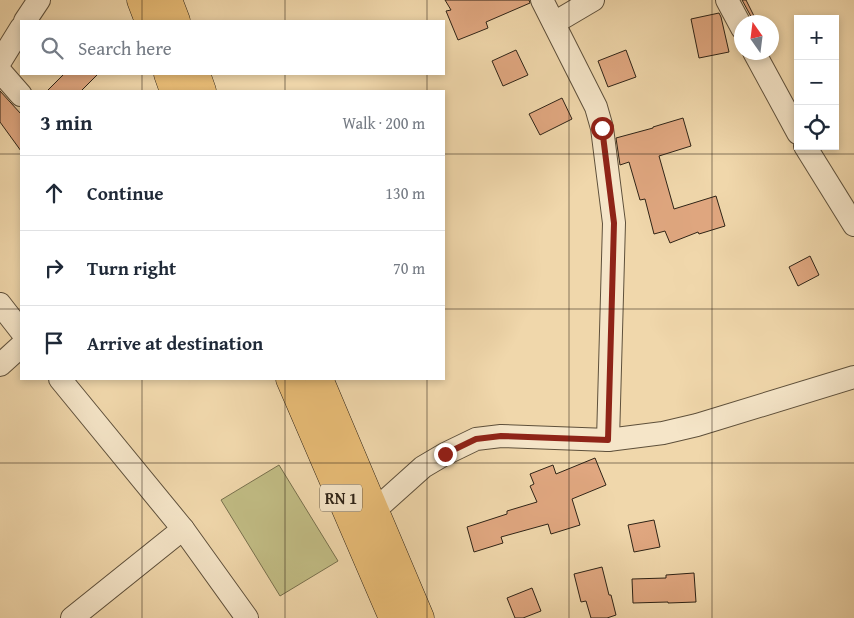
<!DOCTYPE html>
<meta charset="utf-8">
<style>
body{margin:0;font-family:"Gentium Book Plus",serif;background:#f6f6f7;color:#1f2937}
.controls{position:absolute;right:15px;top:15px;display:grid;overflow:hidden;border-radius:0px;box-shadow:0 2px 8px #0003}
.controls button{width:45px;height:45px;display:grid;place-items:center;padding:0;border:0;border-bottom:1px solid #e0e1e3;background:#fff;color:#1f2937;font:25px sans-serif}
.compass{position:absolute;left:734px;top:15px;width:45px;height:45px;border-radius:50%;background:#fff;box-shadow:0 2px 8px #0003;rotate:346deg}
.stop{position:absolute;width:15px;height:15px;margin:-11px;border:4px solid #8f2418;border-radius:50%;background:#fff}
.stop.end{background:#8f2418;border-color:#fff;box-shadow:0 1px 5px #0008}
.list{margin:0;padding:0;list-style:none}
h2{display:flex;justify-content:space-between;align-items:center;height:65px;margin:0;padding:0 20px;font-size:21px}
h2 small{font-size:16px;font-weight:400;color:#747a83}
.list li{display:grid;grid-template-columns:32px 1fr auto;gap:15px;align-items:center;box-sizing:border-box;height:75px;padding:0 20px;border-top:1px solid #e0e1e3}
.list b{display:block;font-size:19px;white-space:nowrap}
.list em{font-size:16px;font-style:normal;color:#747a83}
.icon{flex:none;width:28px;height:28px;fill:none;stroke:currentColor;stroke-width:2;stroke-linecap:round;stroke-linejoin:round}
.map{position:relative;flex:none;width:854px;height:618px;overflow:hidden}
.search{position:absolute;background:#fff;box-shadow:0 2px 8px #0003;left:20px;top:20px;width:425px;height:55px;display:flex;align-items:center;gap:12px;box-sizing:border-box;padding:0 18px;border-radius:0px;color:#747a83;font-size:19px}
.panel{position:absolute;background:#fff;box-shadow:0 2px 8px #0003;left:20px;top:90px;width:425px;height:290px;border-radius:0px}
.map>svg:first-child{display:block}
.green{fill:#c1bc84;stroke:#78704d}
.building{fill:#e0a780;stroke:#2e2316}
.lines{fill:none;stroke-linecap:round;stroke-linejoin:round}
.minor-casing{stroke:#5e503b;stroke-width:24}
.major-casing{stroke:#2e2316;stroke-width:29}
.minor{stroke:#f5e5c8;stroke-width:22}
.major{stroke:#e8bc76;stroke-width:28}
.route{stroke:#8f2418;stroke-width:6}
.grid{fill:none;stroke:#2e2316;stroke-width:1;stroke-opacity:0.55}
.labels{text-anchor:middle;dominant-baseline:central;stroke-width:4.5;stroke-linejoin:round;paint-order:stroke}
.shield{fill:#f5e5c8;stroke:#6a5d4b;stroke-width:1}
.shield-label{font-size:16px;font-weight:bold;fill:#2e2316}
</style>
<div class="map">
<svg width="854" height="618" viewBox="0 0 854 618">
<rect width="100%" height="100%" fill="#f0d7ab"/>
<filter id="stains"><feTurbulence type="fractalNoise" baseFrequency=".004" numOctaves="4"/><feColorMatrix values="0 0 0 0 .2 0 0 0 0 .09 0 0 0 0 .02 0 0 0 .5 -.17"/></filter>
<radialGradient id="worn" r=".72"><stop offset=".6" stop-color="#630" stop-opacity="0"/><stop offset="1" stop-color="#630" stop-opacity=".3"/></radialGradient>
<!-- green -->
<path class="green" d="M279 465 338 561 280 596 221 500Z"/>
<!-- building -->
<g class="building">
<path d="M445 0H529L530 3 486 22 488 28 458 40 446 11 451 10Z"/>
<path d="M742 0H746L757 22H754Z"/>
<path d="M719 13 721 17 729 52 699 58 691 19Z"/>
<path d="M516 50 528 75 503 86 492 61Z"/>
<path d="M626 50 636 77 608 87 598 61Z"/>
<path d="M64 74H98L81 91H47Z"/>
<path d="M0 91 21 114V151L0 122Z"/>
<path d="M562 98 572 119 540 135 529 114Z"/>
<path d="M683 118 691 146 659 156 674 209 716 196 725 226 699 234 698 232 670 243 665 231 654 234 645 199 640 200 629 162 620 165 616 138 653 128V127Z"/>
<path d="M810 256 819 275 798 286 789 267Z"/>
<path d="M595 458 606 485 572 499 580 525 551 534 548 524 501 537 503 543 474 552 467 527 507 514V511L537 502 530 486 534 484 530 474 553 465 556 474Z"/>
<path d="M654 520 660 547 634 552 628 525Z"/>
<path d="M602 567 609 595H611L616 615 607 618H591L586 601 581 602 574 574Z"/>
<path d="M694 573 696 602 668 603V602L633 603 632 579 666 578V575Z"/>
<path d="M532 588 541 611 523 618H515L507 598Z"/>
</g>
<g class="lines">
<!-- minor casing -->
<g class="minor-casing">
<g id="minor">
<path d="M542 0 596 107 602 128 614 223 608 440"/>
<path d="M727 0 742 28"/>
<path d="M25 21 39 0"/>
<path d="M554 23 593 0"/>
<path d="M754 52 798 133"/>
<path d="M0 62 21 28"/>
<path d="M0 71 21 95"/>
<path d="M805 146 854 225"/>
<path d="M0 304 21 331"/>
<path d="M0 365 21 346"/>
<path d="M60 379 183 529 247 618"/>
<path d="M374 511 423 467 445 454 476 439 501 436 608 440 663 433 697 425 854 377"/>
<path d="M72 618 183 529"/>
</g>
</g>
<!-- major casing -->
<g class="major-casing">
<g id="major">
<path d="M141 0 149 21"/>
<path d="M168 0 176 21"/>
<path d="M168 74 174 91"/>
<path d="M196 74 202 91"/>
<path d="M290 379 393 618"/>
<path d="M319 379 420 618"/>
</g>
</g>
<!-- minor -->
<use href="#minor" class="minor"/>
<!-- major -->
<use href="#major" class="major"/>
</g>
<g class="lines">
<!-- route -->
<path class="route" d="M445 454 476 439 501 436 608 440 614 223 602 128"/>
</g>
<!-- grid -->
<path class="grid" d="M142 0V21M285 0V21M427 0V21M569 0V618M712 0V618M142 74V91M285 74V91M427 74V91M0 154H21M444 154H854M0 309H21M444 309H854M142 379V618M285 379V618M427 379V618M0 463H854"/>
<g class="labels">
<!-- shield labels -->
<rect class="shield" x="320" y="484.5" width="42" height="27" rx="4"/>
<g class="shield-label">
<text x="341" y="498">RN 1</text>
</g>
</g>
<rect width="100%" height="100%" filter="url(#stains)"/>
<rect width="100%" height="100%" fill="url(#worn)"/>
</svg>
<div class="controls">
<button>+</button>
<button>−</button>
<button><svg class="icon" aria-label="locate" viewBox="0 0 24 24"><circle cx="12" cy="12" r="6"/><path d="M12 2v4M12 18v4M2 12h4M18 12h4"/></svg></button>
</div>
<svg class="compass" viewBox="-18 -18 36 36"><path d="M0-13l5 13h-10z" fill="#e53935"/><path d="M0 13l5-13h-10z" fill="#747a83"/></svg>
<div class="stop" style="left:602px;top:128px"></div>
<div class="stop end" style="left:445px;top:454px"></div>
<div class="search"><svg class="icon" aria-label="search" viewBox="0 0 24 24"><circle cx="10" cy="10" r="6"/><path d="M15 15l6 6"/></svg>Search here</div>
<section class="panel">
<h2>3 min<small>Walk · 200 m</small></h2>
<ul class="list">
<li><svg class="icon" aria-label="ahead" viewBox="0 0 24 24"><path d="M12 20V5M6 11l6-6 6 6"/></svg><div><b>Continue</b></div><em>130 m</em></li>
<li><svg class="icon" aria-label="right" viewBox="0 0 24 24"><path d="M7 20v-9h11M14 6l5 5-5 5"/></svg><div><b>Turn right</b></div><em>70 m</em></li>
<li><svg class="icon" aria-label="arrive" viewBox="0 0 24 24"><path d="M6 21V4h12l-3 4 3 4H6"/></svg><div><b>Arrive at destination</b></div></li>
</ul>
</section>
</div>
